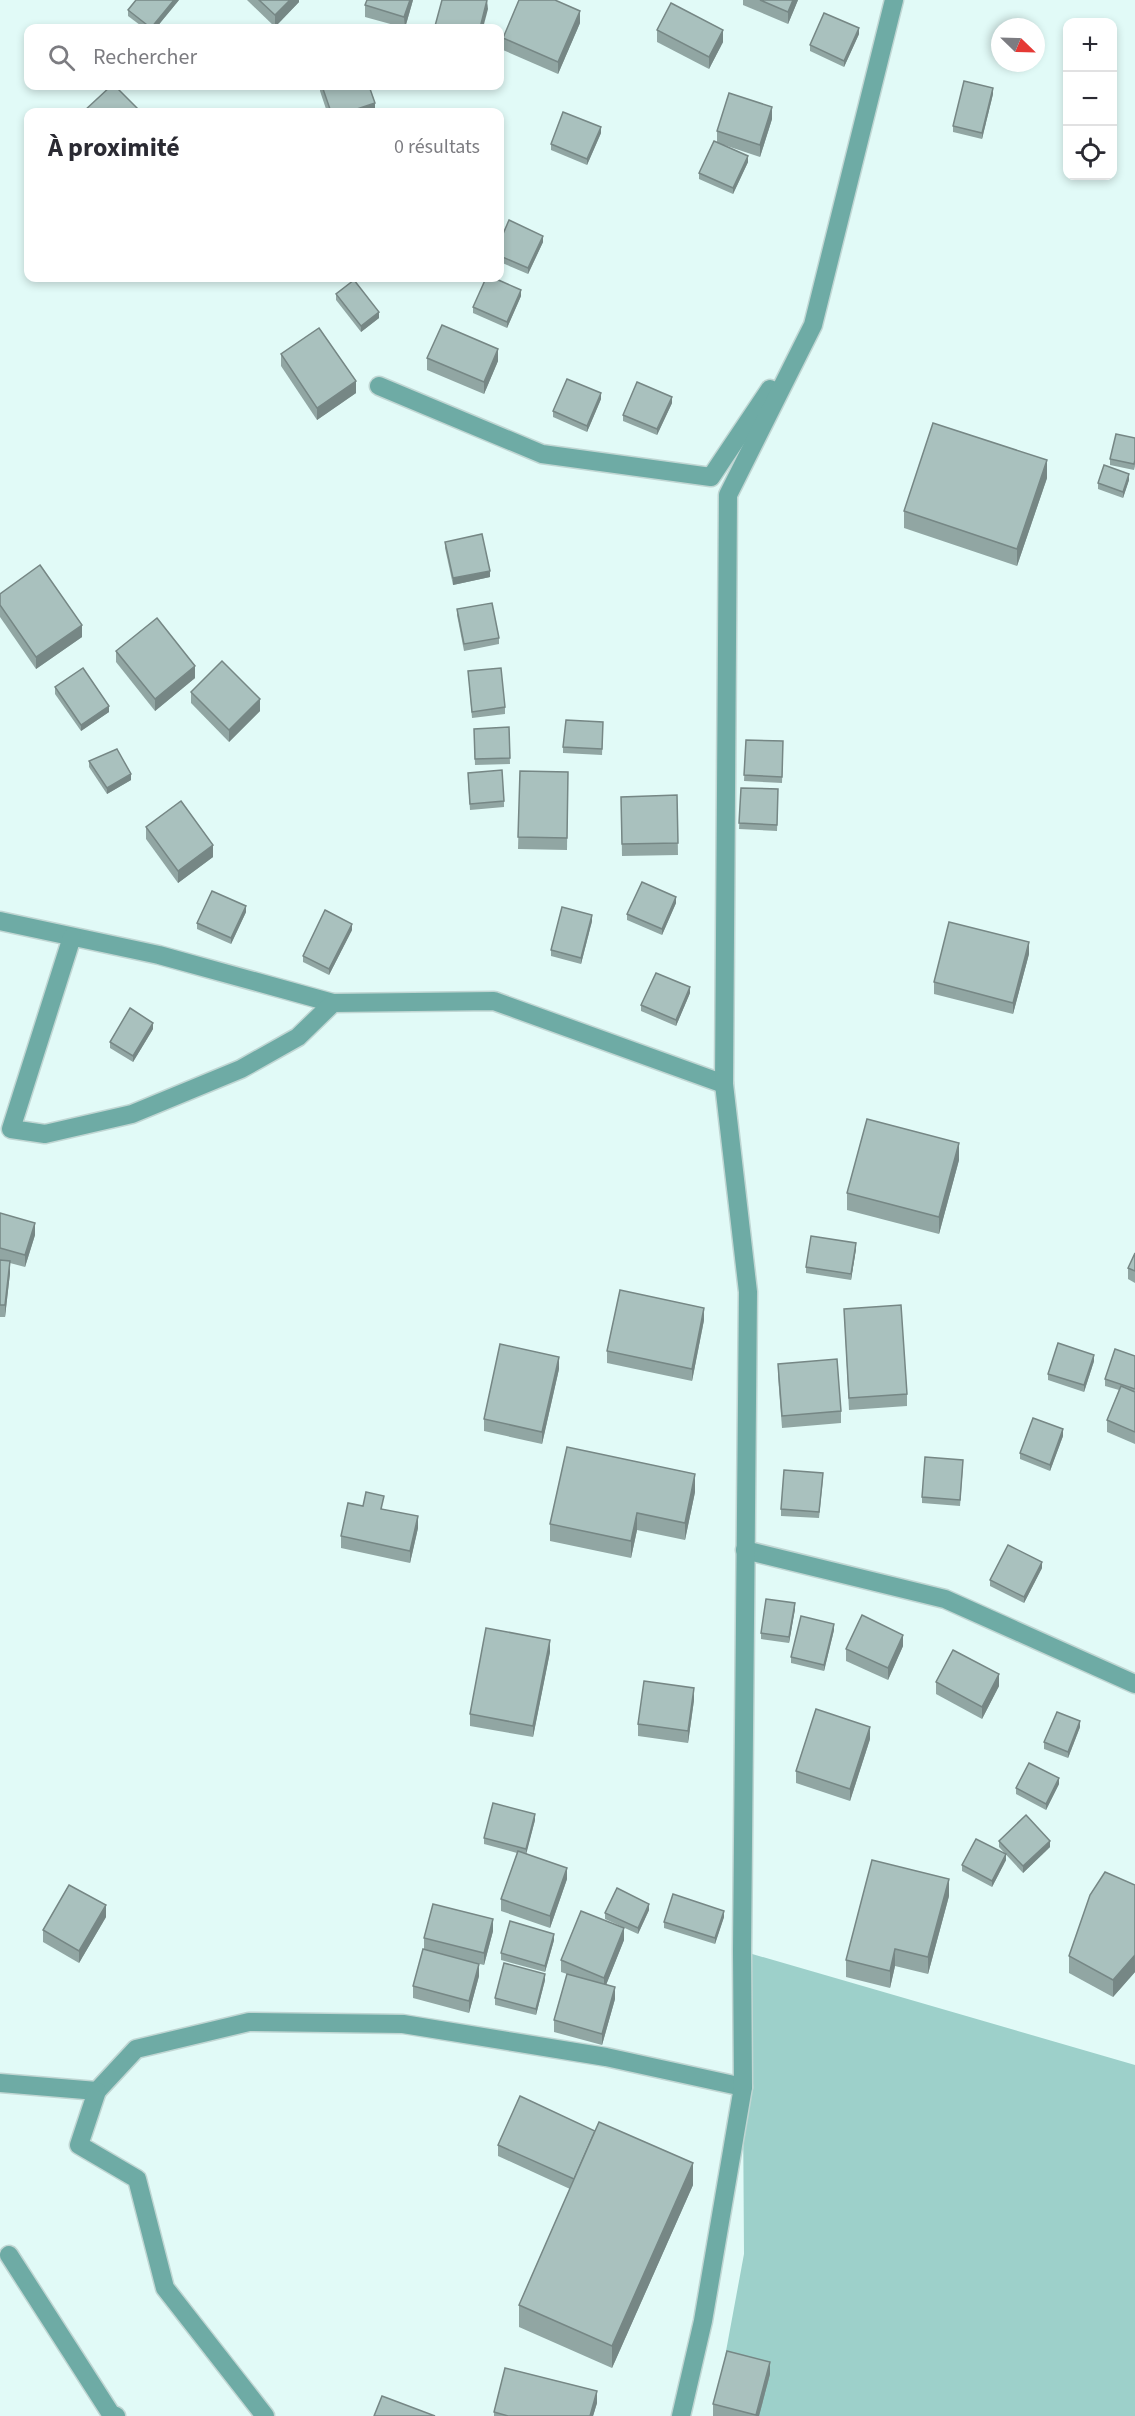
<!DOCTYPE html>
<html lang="fr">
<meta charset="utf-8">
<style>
body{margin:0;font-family:"Source Sans 3",sans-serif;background:#f7f7f7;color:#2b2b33}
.controls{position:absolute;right:18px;top:18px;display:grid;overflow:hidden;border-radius:12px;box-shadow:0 3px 9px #0003}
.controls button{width:54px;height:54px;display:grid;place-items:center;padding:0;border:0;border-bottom:2px solid #e1e1e2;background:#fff;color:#2b2b33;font:30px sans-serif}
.compass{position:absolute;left:991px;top:18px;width:54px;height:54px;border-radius:50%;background:#fff;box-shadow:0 3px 9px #0003;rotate:113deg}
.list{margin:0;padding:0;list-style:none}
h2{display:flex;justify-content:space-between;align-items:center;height:78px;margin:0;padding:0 24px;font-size:26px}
h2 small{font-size:20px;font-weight:400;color:#7c7c81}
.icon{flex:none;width:33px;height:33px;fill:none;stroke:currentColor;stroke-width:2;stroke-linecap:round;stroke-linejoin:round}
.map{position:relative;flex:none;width:1135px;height:2416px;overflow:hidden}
.search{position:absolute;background:#fff;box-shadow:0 3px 9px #0003;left:24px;top:24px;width:480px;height:66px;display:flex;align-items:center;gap:15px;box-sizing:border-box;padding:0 21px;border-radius:12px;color:#7c7c81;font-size:22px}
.panel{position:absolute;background:#fff;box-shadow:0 3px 9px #0003;left:24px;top:108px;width:480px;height:174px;border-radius:12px}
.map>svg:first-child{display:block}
.green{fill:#9dd0ca}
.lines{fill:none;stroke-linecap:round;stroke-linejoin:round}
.street-casing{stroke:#c0d6d3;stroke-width:21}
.street{stroke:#6eaba5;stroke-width:18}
.wall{fill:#91a6a3}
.shaded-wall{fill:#768785}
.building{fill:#a9c1be;stroke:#768785;stroke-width:1.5}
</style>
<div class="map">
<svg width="1135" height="2416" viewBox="0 0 1135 2416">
<rect width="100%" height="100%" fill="#e1faf7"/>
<!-- green -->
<path class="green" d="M742 1951 1135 2065V2416H714L744 2254Z"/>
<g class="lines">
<!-- street casing -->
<g class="street-casing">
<g id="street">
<path d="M379 386 542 454 711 477 770 389"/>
<path d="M0 921 159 955 333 1003"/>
<path d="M72 937 11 1129 45 1134 132 1114 241 1069 298 1037 333 1003 494 1001 724 1084"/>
<path d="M745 1550 945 1599 1135 1684"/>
<path d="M0 2083 97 2091 136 2049 249 2022 403 2024 606 2057 743 2087"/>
<path d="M97 2091 79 2145 137 2179 165 2288 265 2416"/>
<path d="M9 2255 111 2414 116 2416"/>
<path d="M681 2416 703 2321 743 2087 742 1951 748 1292 724 1084 728 495 813 325 894 0"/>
</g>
</g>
<!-- street -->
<use href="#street" class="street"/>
</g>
<!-- wall -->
<g class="wall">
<path d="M179 0 156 28H144L128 16V10Z"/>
<path d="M247 0H299V2L275 27Z"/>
<path d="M413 0 405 28 365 17V5Z"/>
<path d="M743 0H798L788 24 743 5Z"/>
<path d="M580 23 558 74 503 50V38Z"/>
<path d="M657 30 723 42 709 69 657 42Z"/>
<path d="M859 34 844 67 810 51V45Z"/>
<path d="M320 86H369L375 112H327L320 91Z"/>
<path d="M993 94 982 139 953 132V126Z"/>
<path d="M772 119 760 157 724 145 748 162 733 194 699 179V173L717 142V131Z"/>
<path d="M601 133 587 165 551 150V144Z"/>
<path d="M500 241 543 242 528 274 500 262Z"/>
<path d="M336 294 379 318 361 332 336 300Z"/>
<path d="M521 296 507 328 473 313V307Z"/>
<path d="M281 354 356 393 317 420 281 366Z"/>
<path d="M427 358 498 361 484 394 427 370Z"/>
<path d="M601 399 587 432 553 417V411Z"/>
<path d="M672 403 657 435 623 421V415Z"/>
<path d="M1135 438V466L1134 470 1110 465V459Z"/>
<path d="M1047 478 1017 566 904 528V511Z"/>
<path d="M1129 480 1123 498 1098 489V483Z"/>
<path d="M445 542 490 577 453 585 445 548Z"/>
<path d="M0 594 82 637 36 669 0 617Z"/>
<path d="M457 609 499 638V644L464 651 457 615Z"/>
<path d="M116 651 195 678 155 711 116 662Z"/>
<path d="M468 671 505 707V714L472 718Z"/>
<path d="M55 687 109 712 81 731 55 694Z"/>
<path d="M191 692 260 711 229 742 191 703Z"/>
<path d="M509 727 510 764 475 765 474 729Z"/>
<path d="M603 728 602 755 563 753V747Z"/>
<path d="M746 740 783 741 782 783 744 781Z"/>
<path d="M89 761 131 780 107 794 89 767Z"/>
<path d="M520 771 568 772 567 850 518 849Z"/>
<path d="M468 779 504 801V807L470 810Z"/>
<path d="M741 788 778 789 777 831 739 829Z"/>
<path d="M677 795 678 855 622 856 621 797Z"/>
<path d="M146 827 213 857 178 883 146 839Z"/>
<path d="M676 903 662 935 627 920V914Z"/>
<path d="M246 912 231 944 197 929V923Z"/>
<path d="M592 921 581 964 551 956V950Z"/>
<path d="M352 930 329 975 303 962V956Z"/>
<path d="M1029 954 1013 1014 934 994V982Z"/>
<path d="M690 993 676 1026 641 1011V1005Z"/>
<path d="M153 1029 133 1062 110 1048V1042Z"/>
<path d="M959 1160 939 1234 847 1210V1193Z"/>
<path d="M0 1213 35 1235 25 1267 10 1263V1273L5 1317H0V1260L4 1261 0 1260Z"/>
<path d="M856 1249 851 1280 806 1273V1267Z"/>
<path d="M1135 1253V1283L1128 1279V1268Z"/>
<path d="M844 1309 907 1394V1406L849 1410Z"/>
<path d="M704 1320 692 1381 607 1363V1351Z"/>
<path d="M1135 1356V1444L1107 1432V1420L1119 1390 1105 1386V1379Z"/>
<path d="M1094 1361 1084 1392 1048 1380V1374Z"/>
<path d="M778 1364 841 1411V1423L782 1428 778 1376Z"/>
<path d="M559 1369 542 1444 484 1431V1419Z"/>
<path d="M1063 1436 1050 1471 1020 1459V1453Z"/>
<path d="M963 1466 960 1506 922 1503V1497Z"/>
<path d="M823 1479 819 1518 781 1516V1509Z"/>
<path d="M695 1492 685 1540 637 1530 631 1558 550 1541V1524Z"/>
<path d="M363 1506 383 1509 418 1528 410 1563 341 1548V1536Z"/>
<path d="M1042 1568 1024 1603 990 1586V1580Z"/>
<path d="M795 1609 789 1643 761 1639V1633Z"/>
<path d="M834 1630 824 1671 791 1663V1657Z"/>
<path d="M903 1646 888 1680 846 1661V1649Z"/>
<path d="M550 1652 533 1737 470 1726V1714Z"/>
<path d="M936 1682 999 1686 982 1719 936 1694Z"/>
<path d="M694 1700 688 1743 638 1736V1724Z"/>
<path d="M1080 1727 1068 1758 1044 1749V1742Z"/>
<path d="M870 1739 850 1801 796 1783V1771Z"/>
<path d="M1059 1784 1046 1810 1016 1794V1788Z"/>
<path d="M535 1820 526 1853 567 1879 550 1928 501 1911V1899L517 1853 484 1844V1838Z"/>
<path d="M999 1841 1050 1847 1023 1873 999 1847Z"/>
<path d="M1006 1860 992 1887 962 1871V1865Z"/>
<path d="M1135 1885V1972L1113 1997 1069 1973V1956Z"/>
<path d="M949 1896 928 1974 895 1966 890 1988 846 1977V1960Z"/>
<path d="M649 1910 638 1934 605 1919V1913Z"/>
<path d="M106 1917 79 1963 43 1942V1930Z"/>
<path d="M724 1917 715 1944 664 1928V1922Z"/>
<path d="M493 1931 484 1965 451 1957 479 1976 469 2013 413 1998V1986L424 1949V1938Z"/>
<path d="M554 1940 545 1972 501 1960V1953Z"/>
<path d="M624 1940 606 1985 615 1999 602 2045 554 2032V2020L567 1974 561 1972V1960Z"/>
<path d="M545 1980 536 2015 495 2005V1998Z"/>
<path d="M498 2145 693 2185 612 2368 519 2327V2305L570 2189 498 2156Z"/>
<path d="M770 2374 759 2416H713V2404Z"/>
<path d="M597 2403 593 2416H494V2412Z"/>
</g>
<!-- shaded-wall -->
<g class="shaded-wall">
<path d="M174 0H179L156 28H151Z"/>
<path d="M290 0H299V2L275 27V15Z"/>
<path d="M410 0H413L405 28 404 17Z"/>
<path d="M487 0 488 9 483 28H480Z"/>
<path d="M793 0H798L788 24V12Z"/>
<path d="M580 11V23L558 74V62Z"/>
<path d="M859 28V34L844 67V61Z"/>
<path d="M723 30V42L709 69V57Z"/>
<path d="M993 88V94L982 139V133Z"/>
<path d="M375 103V112H348Z"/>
<path d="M772 107V119L760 157V145Z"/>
<path d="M601 127V133L587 165V159Z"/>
<path d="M748 156V162L733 194V188Z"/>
<path d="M543 236V242L528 274V268Z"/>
<path d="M521 290V296L507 328V322Z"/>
<path d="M379 312V318L361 332V326Z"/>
<path d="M498 349V361L484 394V382Z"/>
<path d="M356 381V393L317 420V408Z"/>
<path d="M601 393V399L587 432V426Z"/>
<path d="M672 397V403L657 435V429Z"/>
<path d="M1047 460V478L1017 566V549Z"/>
<path d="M1129 474V480L1123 498V492Z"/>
<path d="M490 571V577L453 585V578Z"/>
<path d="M82 625V637L36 669V657Z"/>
<path d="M195 666V678L155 711V699Z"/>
<path d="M260 699V711L229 742V730Z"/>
<path d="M109 706V712L81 731V725Z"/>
<path d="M131 774V780L107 794V788Z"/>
<path d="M213 845V857L178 883V871Z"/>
<path d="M676 897V903L662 935V929Z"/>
<path d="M246 906V912L231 944V938Z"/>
<path d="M592 915V921L581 964V958Z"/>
<path d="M352 924V930L329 975V969Z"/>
<path d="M1029 942V954L1013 1014V1003Z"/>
<path d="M690 987V993L676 1026V1020Z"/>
<path d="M153 1023V1029L133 1062V1056Z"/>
<path d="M959 1143V1160L939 1234V1217Z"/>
<path d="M35 1223V1235L25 1267V1255Z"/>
<path d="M856 1243V1249L851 1280V1274Z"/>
<path d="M10 1261V1273L5 1317V1305Z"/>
<path d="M704 1308V1320L692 1381V1369Z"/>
<path d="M1094 1355V1361L1084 1392V1385Z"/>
<path d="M559 1357V1369L542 1444V1432Z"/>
<path d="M1063 1429V1436L1050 1471V1465Z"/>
<path d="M695 1474V1492L685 1540V1523Z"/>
<path d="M637 1513V1530L631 1558V1541Z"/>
<path d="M418 1516V1528L410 1563V1551Z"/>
<path d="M1042 1562V1568L1024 1603V1597Z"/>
<path d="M795 1603V1609L789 1643V1637Z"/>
<path d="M834 1624V1630L824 1671V1665Z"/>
<path d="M903 1635V1646L888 1680V1668Z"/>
<path d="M550 1640V1652L533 1737V1726Z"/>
<path d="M999 1674V1686L982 1719V1707Z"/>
<path d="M694 1688V1700L688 1743V1731Z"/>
<path d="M1080 1721V1727L1068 1758V1752Z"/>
<path d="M870 1727V1739L850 1801V1789Z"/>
<path d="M1059 1778V1784L1046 1810V1804Z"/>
<path d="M535 1814V1820L526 1855V1849Z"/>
<path d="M1050 1841V1847L1023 1873V1866Z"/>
<path d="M1006 1854V1860L992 1887V1881Z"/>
<path d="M567 1868V1879L550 1928V1916Z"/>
<path d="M949 1879V1896L928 1974V1957Z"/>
<path d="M649 1904V1910L638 1934V1928Z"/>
<path d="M106 1905V1917L79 1963V1951Z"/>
<path d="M724 1911V1917L715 1944V1938Z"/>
<path d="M493 1919V1931L484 1965V1953Z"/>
<path d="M624 1928V1940L604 1990V1978Z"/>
<path d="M554 1934V1940L545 1972V1966Z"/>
<path d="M895 1949V1966L890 1988V1971Z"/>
<path d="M1135 1955V1972L1113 1997V1980Z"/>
<path d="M479 1964V1976L469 2013V2001Z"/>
<path d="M545 1974V1980L536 2015V2009Z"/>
<path d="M615 1987V1999L602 2045V2034Z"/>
<path d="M693 2163V2185L612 2368V2346Z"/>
<path d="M770 2362V2374L759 2416H756Z"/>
<path d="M597 2391V2403L593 2416H590Z"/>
</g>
<!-- building -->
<g class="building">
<path d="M136 0H174L151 28 128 10Z"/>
<path d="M259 0H290L275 15Z"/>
<path d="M367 0H410L404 17 365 5Z"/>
<path d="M442 0H487L480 28H443L435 26Z"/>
<path d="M519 0H555L580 11 558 62 503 38Z"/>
<path d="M760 0H793L788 12Z"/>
<path d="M671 3 723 30 709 57 657 30Z"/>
<path d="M824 13 859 28 844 61 810 45Z"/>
<path d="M964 81 993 88 982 133 953 126Z"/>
<path d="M111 86H115L141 112H83Z"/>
<path d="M322 86H369L375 103 348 112H331Z"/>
<path d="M729 93 772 107 760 145 717 131Z"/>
<path d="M563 112 601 127 587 159 551 144Z"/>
<path d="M714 141 748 156 733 188 699 173Z"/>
<path d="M509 220 543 236 528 268 500 256V241Z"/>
<path d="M486 278H494L521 290 507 322 473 307Z"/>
<path d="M354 280 379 312 361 326 336 294Z"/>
<path d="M442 325 498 349 484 382 427 358Z"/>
<path d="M319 328 356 381 317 408 281 354Z"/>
<path d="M567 379 601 393 587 426 553 411Z"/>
<path d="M637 382 672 397 657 429 623 415Z"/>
<path d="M933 423 1047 460 1017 549 904 511Z"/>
<path d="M1116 434 1135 438V460L1134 464 1110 459Z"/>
<path d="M1104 465 1129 474 1123 492 1098 483Z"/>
<path d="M482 534 490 571 453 578 445 542Z"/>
<path d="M40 565 82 625 36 657 0 605V594Z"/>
<path d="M492 603 499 638 464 644 457 609Z"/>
<path d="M157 618 195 666 155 699 116 651Z"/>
<path d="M222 661 260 699 229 730 191 692Z"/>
<path d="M83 668 109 706 81 725 55 687Z"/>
<path d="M501 668 505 707 472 712 468 671Z"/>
<path d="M566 720 603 722 602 749 563 747Z"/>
<path d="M509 727 510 758 475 759 474 729Z"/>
<path d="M746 740 783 741 782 777 744 775Z"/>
<path d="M117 749 131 774 107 788 89 761Z"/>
<path d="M502 770 504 801 470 804 468 773Z"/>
<path d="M520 771 568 772 567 838 518 837Z"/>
<path d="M741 788 778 789 777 825 739 823Z"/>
<path d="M677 795 678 843 622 844 621 797Z"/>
<path d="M181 801 213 845 178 871 146 827Z"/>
<path d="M642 882 676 897 662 929 627 914Z"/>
<path d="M212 891 246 906 231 938 197 923Z"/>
<path d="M562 907 592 915 581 958 551 950Z"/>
<path d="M325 910 352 924 329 969 303 956Z"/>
<path d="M949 922 1029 942 1013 1003 934 982Z"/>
<path d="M656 973 690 987 676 1020 641 1005Z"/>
<path d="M130 1008 153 1023 133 1056 110 1042Z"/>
<path d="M867 1119 959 1143 939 1217 847 1193Z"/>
<path d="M0 1213 35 1223 25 1255 0 1248Z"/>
<path d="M811 1236 856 1243 851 1274 806 1267Z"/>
<path d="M1135 1253V1271L1128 1268Z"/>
<path d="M0 1260 10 1261 5 1305H0Z"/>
<path d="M620 1290 704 1308 692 1369 607 1351Z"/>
<path d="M901 1305 907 1394 849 1398 844 1309Z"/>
<path d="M1058 1343 1094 1355 1084 1385 1048 1374Z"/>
<path d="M500 1344 559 1357 542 1432 484 1419Z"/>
<path d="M1115 1349 1135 1356V1389L1105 1379Z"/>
<path d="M837 1359 841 1411 782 1416 778 1364Z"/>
<path d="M1121 1386 1135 1392V1432L1107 1420Z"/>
<path d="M1033 1418 1063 1429 1050 1465 1020 1453Z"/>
<path d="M567 1447 695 1474 685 1523 637 1513 631 1541 550 1524Z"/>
<path d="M925 1457 963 1460 960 1500 922 1497Z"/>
<path d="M784 1470 823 1473 819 1512 781 1509Z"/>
<path d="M366 1492 384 1496 381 1509 418 1516 410 1551 341 1536 348 1503 363 1506Z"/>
<path d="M1008 1545 1042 1562 1024 1597 990 1580Z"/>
<path d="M766 1599 795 1603 789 1637 761 1633Z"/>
<path d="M862 1615 903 1635 888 1668 846 1649Z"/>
<path d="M801 1616 834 1624 824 1665 791 1657Z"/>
<path d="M486 1628 550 1640 533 1726 470 1714Z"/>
<path d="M953 1650 999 1674 982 1707 936 1682Z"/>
<path d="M644 1681 694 1688 688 1731 638 1724Z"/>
<path d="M816 1709 870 1727 850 1789 796 1771Z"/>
<path d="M1057 1712 1080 1721 1068 1752 1044 1742Z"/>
<path d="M1029 1763 1059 1778 1046 1804 1016 1788Z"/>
<path d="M493 1803 535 1814 526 1849 484 1838Z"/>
<path d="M1026 1815 1050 1841 1023 1866 999 1841Z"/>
<path d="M976 1839 1006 1854 992 1881 962 1865Z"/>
<path d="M518 1851 567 1868 550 1916 501 1899Z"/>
<path d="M872 1860 949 1879 928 1957 895 1949 890 1971 846 1960Z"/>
<path d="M1105 1872 1135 1885V1955L1113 1980 1069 1956 1090 1895Z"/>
<path d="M69 1885 106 1905 79 1951 43 1930Z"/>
<path d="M617 1888 649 1904 638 1928 605 1913Z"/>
<path d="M673 1894 724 1911 715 1938 664 1922Z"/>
<path d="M433 1904 493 1919 484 1953 424 1938Z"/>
<path d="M581 1911 624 1928 604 1978 561 1960Z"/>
<path d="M510 1921 554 1934 545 1966 501 1953Z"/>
<path d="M423 1949 479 1964 469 2001 413 1986Z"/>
<path d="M504 1963 545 1974 536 2009 495 1998Z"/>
<path d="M567 1974 615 1987 602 2034 554 2020Z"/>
<path d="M520 2096 595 2131 574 2179 498 2145Z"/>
<path d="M599 2122 693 2163 612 2346 519 2305Z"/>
<path d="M727 2351 770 2362 756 2415 713 2404Z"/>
<path d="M505 2368 597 2391 590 2416H508L494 2412Z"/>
<path d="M382 2396 435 2416H374Z"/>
</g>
</svg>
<div class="controls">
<button>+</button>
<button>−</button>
<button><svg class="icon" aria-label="locate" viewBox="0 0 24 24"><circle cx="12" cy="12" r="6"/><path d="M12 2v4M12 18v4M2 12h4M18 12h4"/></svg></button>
</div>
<svg class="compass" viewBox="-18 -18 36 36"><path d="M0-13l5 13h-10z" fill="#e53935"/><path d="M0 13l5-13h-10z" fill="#7c7c81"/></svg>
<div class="search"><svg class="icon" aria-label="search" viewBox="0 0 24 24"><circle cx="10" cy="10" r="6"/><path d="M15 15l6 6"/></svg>Rechercher</div>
<section class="panel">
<h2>À proximité<small>0 résultats</small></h2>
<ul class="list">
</ul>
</section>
</div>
